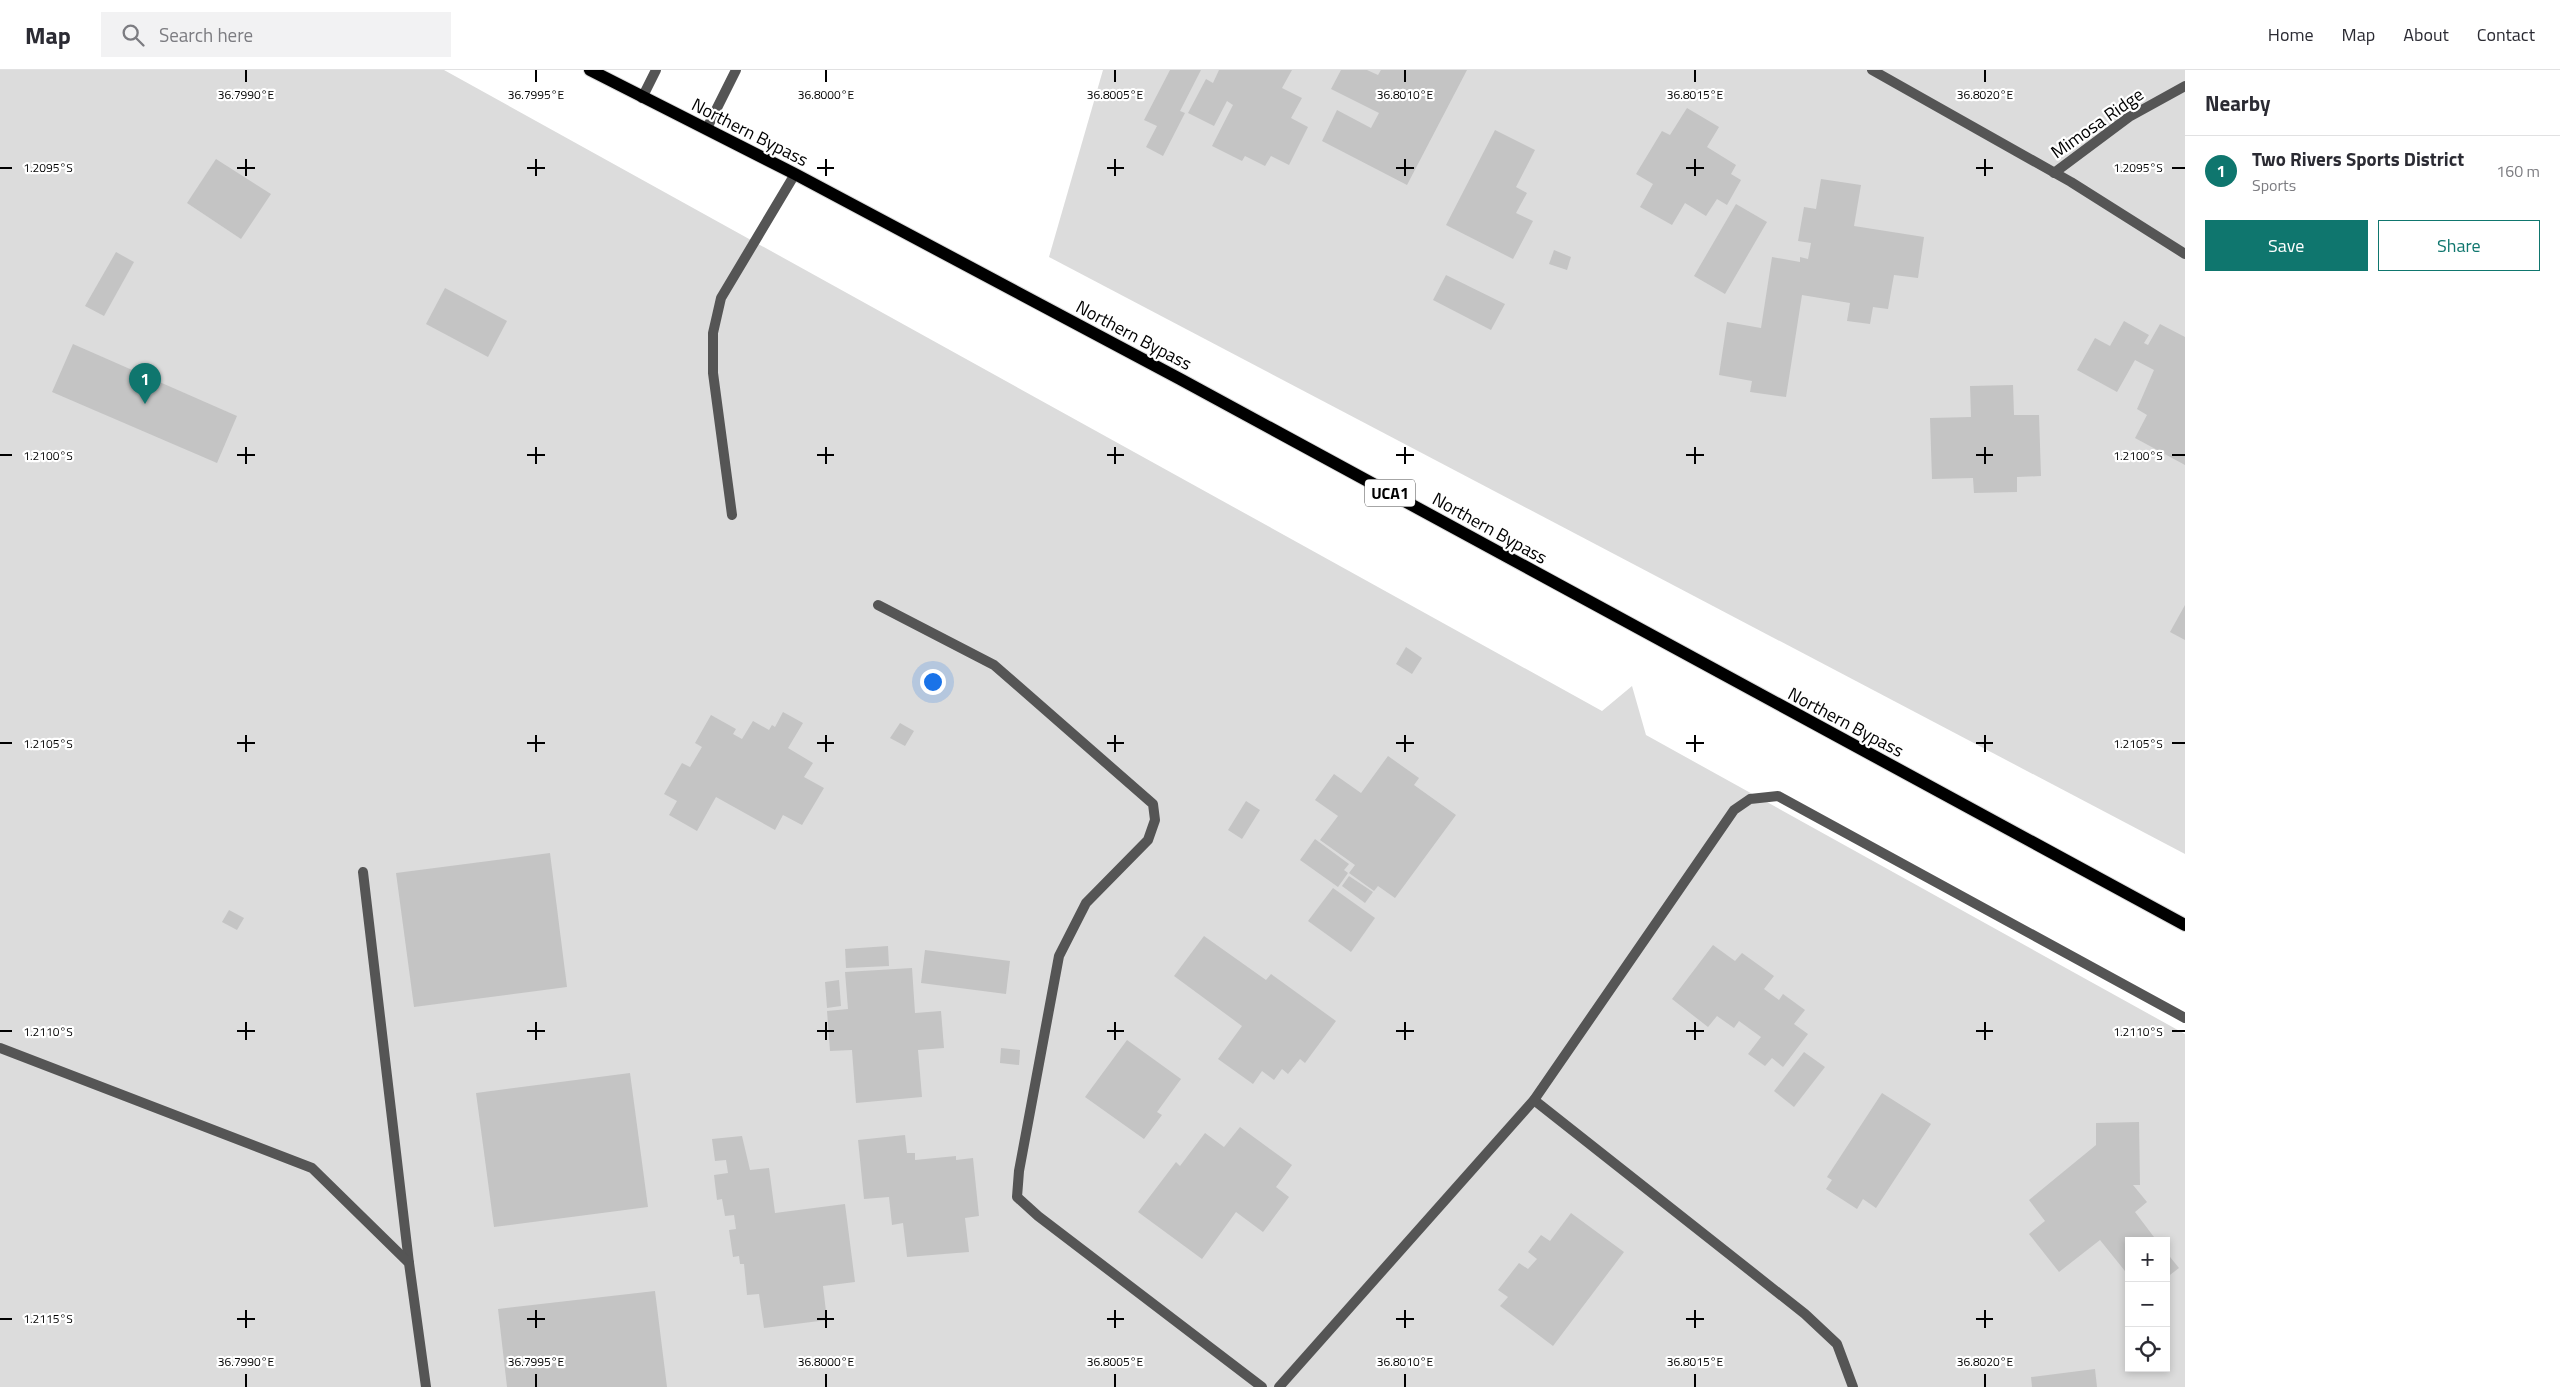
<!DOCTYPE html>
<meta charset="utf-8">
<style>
body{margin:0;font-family:"Titillium Web",sans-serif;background:#f2f2f3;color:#2b2b33}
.controls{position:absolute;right:15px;bottom:15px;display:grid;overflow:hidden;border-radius:0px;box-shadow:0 2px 8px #0003}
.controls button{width:45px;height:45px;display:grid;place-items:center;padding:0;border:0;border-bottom:1px solid #e1e1e2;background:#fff;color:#2b2b33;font:25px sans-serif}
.you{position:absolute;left:932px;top:611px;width:18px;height:18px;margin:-12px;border:4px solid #fff;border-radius:50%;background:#1a73e8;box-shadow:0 0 0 8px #1a73e833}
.badge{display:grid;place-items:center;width:32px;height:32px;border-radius:50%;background:#0f766e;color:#fff;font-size:16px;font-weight:700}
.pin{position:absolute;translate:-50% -41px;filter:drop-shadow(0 1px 2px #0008)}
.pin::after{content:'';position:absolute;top:26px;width:18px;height:15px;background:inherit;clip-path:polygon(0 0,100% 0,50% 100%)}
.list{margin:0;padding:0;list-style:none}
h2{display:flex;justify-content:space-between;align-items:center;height:65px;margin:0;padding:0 20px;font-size:21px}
h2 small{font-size:16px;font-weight:400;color:#7c7c81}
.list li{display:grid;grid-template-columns:32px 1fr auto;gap:15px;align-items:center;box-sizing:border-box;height:70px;padding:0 20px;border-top:1px solid #e1e1e2}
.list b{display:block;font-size:19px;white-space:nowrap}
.list p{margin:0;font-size:16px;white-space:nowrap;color:#7c7c81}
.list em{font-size:16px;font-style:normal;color:#7c7c81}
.actions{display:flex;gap:10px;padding:15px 20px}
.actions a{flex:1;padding:11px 0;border:1px solid #0f766e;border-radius:0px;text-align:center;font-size:18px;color:#0f766e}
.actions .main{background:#0f766e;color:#fff}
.icon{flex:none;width:28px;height:28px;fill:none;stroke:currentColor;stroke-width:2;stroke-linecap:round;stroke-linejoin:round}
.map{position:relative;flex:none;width:2185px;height:1317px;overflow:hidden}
header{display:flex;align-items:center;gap:30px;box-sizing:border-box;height:70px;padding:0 25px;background:#fff;border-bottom:1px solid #e1e1e2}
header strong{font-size:24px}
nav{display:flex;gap:28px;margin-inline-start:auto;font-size:18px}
.search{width:350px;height:45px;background:#f2f2f3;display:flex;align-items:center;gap:12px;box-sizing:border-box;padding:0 18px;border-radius:0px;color:#7c7c81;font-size:19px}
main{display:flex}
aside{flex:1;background:#fff}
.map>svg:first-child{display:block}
.green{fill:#dcdcdc;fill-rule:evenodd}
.building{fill:#c4c4c4}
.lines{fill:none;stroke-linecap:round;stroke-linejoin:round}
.primary-casing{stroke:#dbdbdb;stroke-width:14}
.service{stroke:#555;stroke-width:10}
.minor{stroke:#555;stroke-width:10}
.primary{stroke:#000;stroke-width:12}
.ticks{fill:none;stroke:#000;stroke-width:2}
.labels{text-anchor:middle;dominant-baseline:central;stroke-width:4.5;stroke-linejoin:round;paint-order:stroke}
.shield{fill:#fff;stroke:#4c4c4c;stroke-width:1}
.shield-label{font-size:16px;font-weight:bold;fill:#000}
.street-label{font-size:18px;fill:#000;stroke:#fff}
.ticks-label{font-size:12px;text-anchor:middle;fill:#000;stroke:#fff;stroke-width:4.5;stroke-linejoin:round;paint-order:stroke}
</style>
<header>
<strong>Map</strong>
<div class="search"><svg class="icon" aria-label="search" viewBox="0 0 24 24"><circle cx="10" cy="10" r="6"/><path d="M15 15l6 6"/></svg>Search here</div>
<nav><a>Home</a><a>Map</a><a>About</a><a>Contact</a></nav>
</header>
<main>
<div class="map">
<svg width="2185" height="1317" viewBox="0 0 2185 1317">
<rect width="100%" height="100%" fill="#fff"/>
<!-- green -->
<g class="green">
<path d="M0 0H444L1602 641 1632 616 1646 665 2185 964V1317H0ZM2129 1171H2166V1298H2129Z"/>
<path d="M1103 0H2185V784L1049 187Z"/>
</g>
<!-- building -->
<g class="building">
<path d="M1170 0H1201L1180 41 1185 43 1163 86 1146 77 1157 56 1144 50Z"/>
<path d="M1219 0H1292L1282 18 1302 28 1291 48 1308 57 1289 95 1271 86 1265 96 1245 86 1242 91 1212 76 1233 35 1227 31 1214 56 1188 43 1206 9 1213 13Z"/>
<path d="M1341 0H1367L1378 5 1381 0H1467L1407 115 1322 71 1337 40 1371 58 1379 43 1331 19Z"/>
<path d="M1687 38 1719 57 1707 77 1736 95 1731 104 1741 110 1727 135 1717 129 1706 146 1685 133 1672 155 1640 137 1653 114 1636 104 1662 61 1670 65Z"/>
<path d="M1495 60 1535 80 1516 117 1527 123 1516 143 1533 151 1513 189 1446 155Z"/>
<path d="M216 89 271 124 241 169 187 133Z"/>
<path d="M1821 109 1861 115 1854 156 1924 167 1918 208 1894 205 1888 239 1873 237 1870 254 1847 251 1850 233 1802 225 1786 327 1750 322 1752 311 1719 305 1727 252 1761 258 1772 187 1800 192V187L1808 189 1811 173 1798 171 1804 137 1816 139Z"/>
<path d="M1736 134 1767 152 1725 224 1694 206Z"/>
<path d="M1554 180 1571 187 1567 200 1549 194Z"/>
<path d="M116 182 134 192 104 246 85 236Z"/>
<path d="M1446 205 1505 234 1491 260 1433 230Z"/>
<path d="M445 218 507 251 488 287 426 254Z"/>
<path d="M2124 251 2149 265 2144 273 2148 275 2160 254 2185 267V395L2135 368 2147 345 2137 339 2154 300 2135 290 2117 322 2077 300 2095 268 2110 276Z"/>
<path d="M73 274 237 346 217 393 52 322Z"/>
<path d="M2013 315 2014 345H2039L2041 406 2017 407V422L1974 423 1973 408 1932 409 1930 348 1971 347 1970 316Z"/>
<path d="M2185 535V570L2170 562Z"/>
<path d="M1406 577 1422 588 1412 604 1396 594Z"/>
<path d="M783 642 803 653 788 678 813 693 804 707 824 718 802 755 783 745 775 760 716 727 697 761 669 745 677 731 664 724 682 693 690 697 702 677 695 673 711 645 736 659 733 664 742 669 753 651 769 660 772 655 775 657Z"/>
<path d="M900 653 914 661 905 676 890 668Z"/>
<path d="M1388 686 1419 708 1414 715 1456 745 1395 828 1378 816 1374 821 1349 803 1355 795 1320 770 1338 746 1315 730 1334 704 1361 723Z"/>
<path d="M1246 731 1260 740 1242 769 1228 760Z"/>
<path d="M1315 769 1349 794 1344 800 1348 803 1338 817 1300 790Z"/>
<path d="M550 783 567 917 414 937 396 803Z"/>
<path d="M1349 806 1373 822 1365 833 1342 816Z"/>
<path d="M1333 818 1375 848 1351 882 1308 851Z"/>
<path d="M229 840 244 848 237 860 222 852Z"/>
<path d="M1204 866 1266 910 1271 904 1336 951 1305 993 1300 989 1288 1004 1282 999 1274 1010 1262 1001 1253 1014 1218 989 1242 956 1174 906Z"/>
<path d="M1713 875 1735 891 1742 883 1774 906 1764 919 1779 930 1783 924 1805 940 1794 954 1808 964 1783 997 1772 988 1765 996 1748 984 1761 967 1739 951 1734 958 1717 946 1708 957 1672 929Z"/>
<path d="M888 876 889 896 846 898 845 879Z"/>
<path d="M925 880 1010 891 1006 924 921 913Z"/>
<path d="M912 898 915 943 941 941 944 978 918 980 922 1027 856 1033 852 980 830 981 827 941 848 939 845 902Z"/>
<path d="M839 910 841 936 827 938 825 912Z"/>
<path d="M1127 970 1181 1009 1157 1042 1162 1045 1144 1069 1085 1027Z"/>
<path d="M1001 978 1020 980 1019 995 1000 993Z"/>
<path d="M1804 982 1825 997 1794 1037 1774 1021Z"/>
<path d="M630 1003 648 1137 494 1157 476 1023Z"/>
<path d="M1882 1023 1931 1054 1876 1138 1863 1129 1857 1139 1826 1119 1832 1110 1827 1107Z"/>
<path d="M2139 1052 2140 1115H2133L2147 1132 2135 1142 2157 1171H2129V1206L2100 1170 2059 1202 2029 1164 2045 1151 2029 1130 2096 1075V1053Z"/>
<path d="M1240 1057 1292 1095 1276 1117 1289 1127 1263 1162 1236 1142 1202 1189 1138 1142 1176 1092 1180 1096 1205 1063 1224 1077Z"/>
<path d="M905 1065 907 1083H915V1090L956 1086V1090L973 1088 979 1146 965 1148 969 1182 907 1187 903 1153 892 1155 889 1127 864 1129 858 1070Z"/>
<path d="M742 1066 750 1100 769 1098 775 1143 845 1134 855 1212 823 1216 827 1250 764 1258 759 1224 747 1225 744 1194H740L739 1186 733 1187 729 1160 736 1159 734 1145 725 1146 722 1129 717 1130 714 1105 728 1103 726 1090 715 1091 712 1069Z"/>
<path d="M1571 1143 1624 1182 1553 1276 1500 1236 1508 1227 1498 1220 1519 1193 1528 1199 1537 1189 1528 1182 1541 1165 1550 1171Z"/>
<path d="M2166 1182 2179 1198 2166 1208Z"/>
<path d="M655 1221 667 1317H507L498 1239Z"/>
<path d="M2095 1299 2097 1317H2032L2031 1307Z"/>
</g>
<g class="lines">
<!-- primary casing -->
<g class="primary-casing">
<path id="primary" d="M590 0 795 104 1180 309 2185 855"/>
</g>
<!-- service -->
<g class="service">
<path d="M732 445 713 303V263L721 228 795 104"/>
<path d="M363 802 409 1193"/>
<path d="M0 978 312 1098 409 1193 426 1317"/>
</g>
<!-- minor -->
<g class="minor">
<path d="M1872 0 2071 112 2185 184"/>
<path d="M642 28 656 0"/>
<path d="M707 58 736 0"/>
<path d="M2054 103 2129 47 2185 16"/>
<path d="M878 535 994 595 1153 734 1155 750 1148 770 1086 833 1059 886 1019 1101 1017 1127 1038 1146 1262 1317"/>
<path d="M1534 1030 1805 1244 1837 1274 1853 1317"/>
<path d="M1279 1317 1534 1030 1734 740 1750 729 1778 726 2185 948"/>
</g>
<!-- primary -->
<use href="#primary" class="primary"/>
</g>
<!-- ticks -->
<path class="ticks" d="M246 0V12M536 0V12M826 0V12M1115 0V12M1405 0V12M1695 0V12M1985 0V12M246 89V106M536 89V106M826 89V106M1115 89V106M1405 89V106M1695 89V106M1985 89V106M0 98H12M237 98H255M527 98H545M817 98H834M1107 98H1124M1396 98H1414M1686 98H1704M1976 98H1993M2172 98H2185M246 377V394M536 377V394M826 377V394M1115 377V394M1405 377V394M1695 377V394M1985 377V394M0 385H12M237 385H255M527 385H545M817 385H834M1107 385H1124M1396 385H1414M1686 385H1704M1976 385H1993M2172 385H2185M246 665V682M536 665V682M826 665V682M1115 665V682M1405 665V682M1695 665V682M1985 665V682M0 673H12M237 673H255M527 673H545M817 673H834M1107 673H1124M1396 673H1414M1686 673H1704M1976 673H1993M2172 673H2185M246 952V970M536 952V970M826 952V970M1115 952V970M1405 952V970M1695 952V970M1985 952V970M0 961H12M237 961H255M527 961H545M817 961H834M1107 961H1124M1396 961H1414M1686 961H1704M1976 961H1993M2172 961H2185M246 1240V1258M536 1240V1258M826 1240V1258M1115 1240V1258M1405 1240V1258M1695 1240V1258M1985 1240V1258M0 1249H12M237 1249H255M527 1249H545M817 1249H834M1107 1249H1124M1396 1249H1414M1686 1249H1704M1976 1249H1993M246 1304V1317M536 1304V1317M826 1304V1317M1115 1304V1317M1405 1304V1317M1695 1304V1317M1985 1304V1317"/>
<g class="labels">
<!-- shield labels -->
<rect class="shield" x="1365" y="409.5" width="50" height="27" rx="4"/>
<g class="shield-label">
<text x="1390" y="423">UCA1</text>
</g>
<!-- street labels -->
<g class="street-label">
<text transform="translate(2097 53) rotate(-35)">Mimosa Ridge</text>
<text transform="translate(750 62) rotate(27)">Northern Bypass</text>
<text transform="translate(1134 265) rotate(28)">Northern Bypass</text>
<text transform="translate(1490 458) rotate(29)">Northern Bypass</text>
<text transform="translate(1846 652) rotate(28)">Northern Bypass</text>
</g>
</g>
<g class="ticks-label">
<text x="246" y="29">36.7990°E</text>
<text x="536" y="29">36.7995°E</text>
<text x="826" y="29">36.8000°E</text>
<text x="1115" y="29">36.8005°E</text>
<text x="1405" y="29">36.8010°E</text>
<text x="1695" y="29">36.8015°E</text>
<text x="1985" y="29">36.8020°E</text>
<text x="48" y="102">1.2095°S</text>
<text x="2138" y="102">1.2095°S</text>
<text x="48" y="390">1.2100°S</text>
<text x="2138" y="390">1.2100°S</text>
<text x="48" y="678">1.2105°S</text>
<text x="2138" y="678">1.2105°S</text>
<text x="48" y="966">1.2110°S</text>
<text x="2138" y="966">1.2110°S</text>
<text x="48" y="1253">1.2115°S</text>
<text x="246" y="1296">36.7990°E</text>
<text x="536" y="1296">36.7995°E</text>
<text x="826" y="1296">36.8000°E</text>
<text x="1115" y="1296">36.8005°E</text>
<text x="1405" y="1296">36.8010°E</text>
<text x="1695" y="1296">36.8015°E</text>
<text x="1985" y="1296">36.8020°E</text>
</g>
</svg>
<div class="controls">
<button>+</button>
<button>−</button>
<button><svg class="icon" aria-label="locate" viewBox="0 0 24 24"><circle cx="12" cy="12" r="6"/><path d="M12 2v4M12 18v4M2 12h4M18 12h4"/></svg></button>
</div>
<div class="you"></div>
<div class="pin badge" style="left:145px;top:334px">1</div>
</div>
<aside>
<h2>Nearby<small></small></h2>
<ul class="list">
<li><span class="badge">1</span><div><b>Two Rivers Sports District</b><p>Sports</p></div><em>160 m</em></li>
</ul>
<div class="actions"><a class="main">Save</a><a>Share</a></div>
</aside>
</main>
